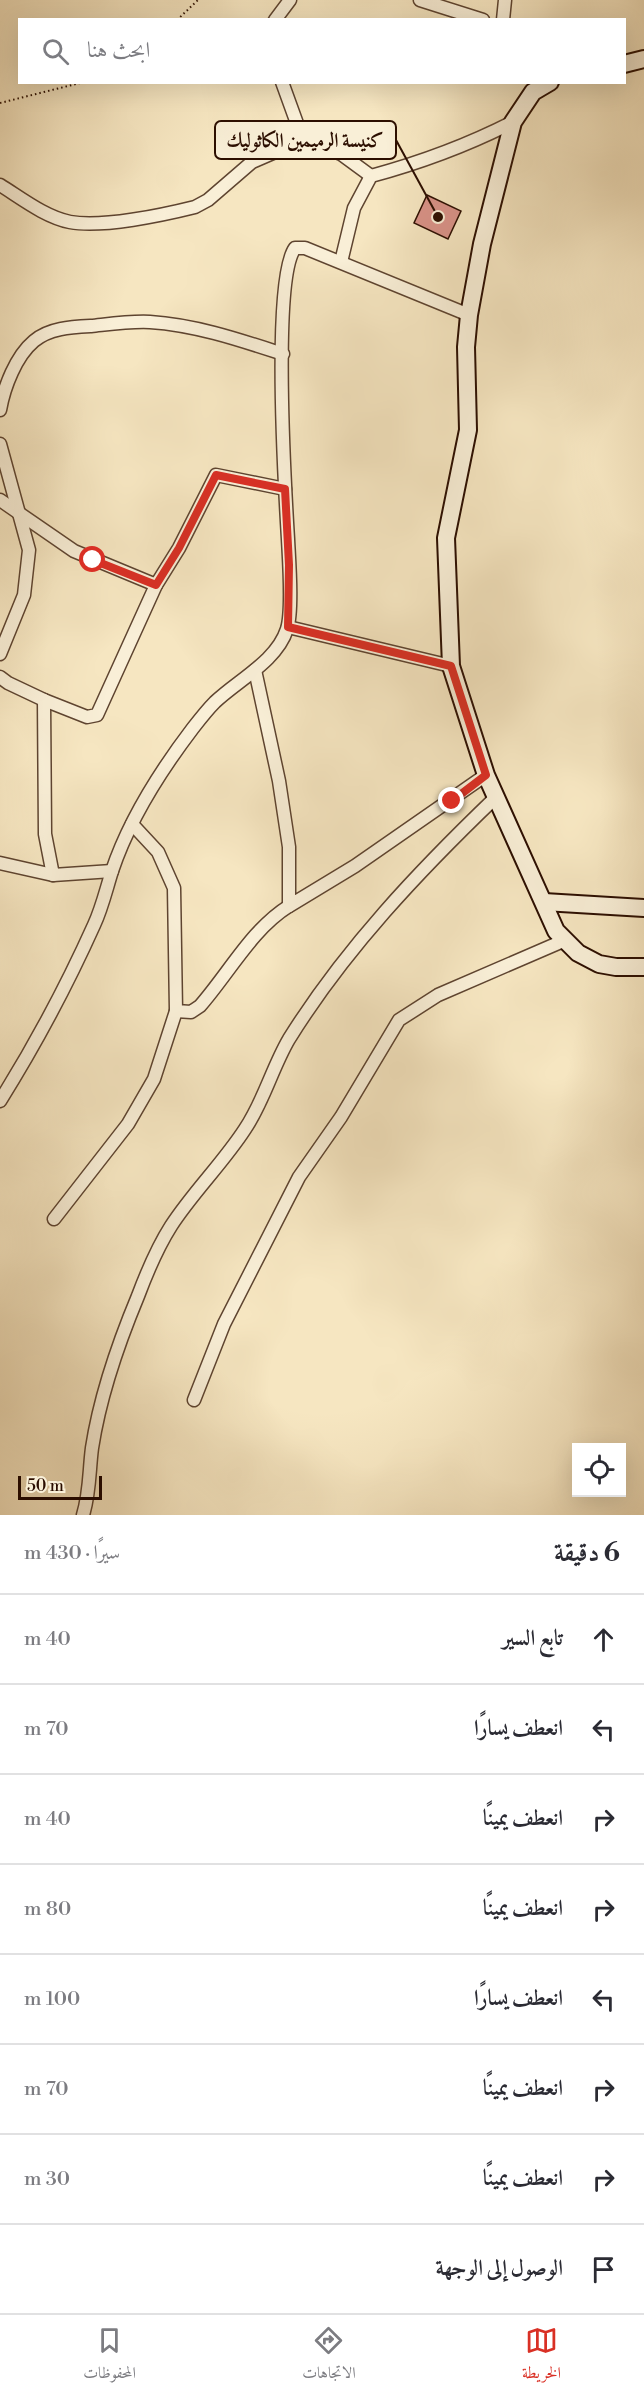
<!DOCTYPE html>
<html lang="ar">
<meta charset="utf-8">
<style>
body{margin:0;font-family:"Libre Bodoni",Amiri,serif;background:#f2f2f3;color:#2b2b33;direction:rtl}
.controls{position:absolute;right:18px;bottom:18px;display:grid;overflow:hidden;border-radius:0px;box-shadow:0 6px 24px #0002}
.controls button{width:54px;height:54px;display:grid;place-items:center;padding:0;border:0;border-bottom:2px solid #e1e1e2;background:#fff;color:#2b2b33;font:30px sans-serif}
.scale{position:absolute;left:18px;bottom:15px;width:84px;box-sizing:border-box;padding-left:6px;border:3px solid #2c0e00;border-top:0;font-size:16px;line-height:21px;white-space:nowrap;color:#2c0e00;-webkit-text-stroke:4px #f9efd7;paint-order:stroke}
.stop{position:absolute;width:18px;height:18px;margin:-14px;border:4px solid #d93025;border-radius:50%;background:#fff}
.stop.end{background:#d93025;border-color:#fff;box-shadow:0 2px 6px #0008}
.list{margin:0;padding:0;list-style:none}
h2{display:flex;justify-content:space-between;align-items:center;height:78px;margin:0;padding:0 24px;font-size:26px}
h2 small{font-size:20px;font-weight:400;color:#7c7c81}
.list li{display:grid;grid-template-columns:39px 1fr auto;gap:18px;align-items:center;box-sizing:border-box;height:90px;padding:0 24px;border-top:2px solid #e1e1e2}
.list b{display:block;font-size:22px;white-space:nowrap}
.list em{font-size:20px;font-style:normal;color:#7c7c81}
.icon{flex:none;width:33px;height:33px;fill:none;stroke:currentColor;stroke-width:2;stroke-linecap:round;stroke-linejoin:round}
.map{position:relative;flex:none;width:644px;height:1515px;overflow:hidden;direction:ltr}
.search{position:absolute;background:#fff;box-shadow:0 6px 24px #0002;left:18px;right:18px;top:18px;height:66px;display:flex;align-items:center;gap:15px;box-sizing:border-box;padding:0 21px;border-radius:0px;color:#7c7c81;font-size:22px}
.sheet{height:798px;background:#fff}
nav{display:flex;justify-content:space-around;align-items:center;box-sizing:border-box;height:84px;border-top:2px solid #e1e1e2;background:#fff;font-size:16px;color:#7c7c81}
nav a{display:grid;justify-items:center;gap:3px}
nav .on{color:#d93025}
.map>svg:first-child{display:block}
.building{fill:#d99288;stroke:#2c0e00;stroke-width:1.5}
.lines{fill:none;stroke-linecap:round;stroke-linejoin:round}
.street-casing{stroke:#5e4430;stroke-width:15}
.secondary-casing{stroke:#2c0e00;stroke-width:20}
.path{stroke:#2c0e00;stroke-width:2;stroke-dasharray:1.5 3;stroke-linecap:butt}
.street{stroke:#f9efd7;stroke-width:12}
.secondary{stroke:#f9efd7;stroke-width:16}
.route{stroke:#d93025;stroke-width:8}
.leader{fill:none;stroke:#2c0e00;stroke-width:2}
.callout-dot{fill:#2c0e00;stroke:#f9efd7;stroke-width:2}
.callout{fill:#f9efd7;stroke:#2c0e00;stroke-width:2}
.callout-label{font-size:20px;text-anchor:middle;font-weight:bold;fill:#2c0e00}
</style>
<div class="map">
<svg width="644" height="1515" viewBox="0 0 644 1515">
<rect width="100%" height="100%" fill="#f6e6c1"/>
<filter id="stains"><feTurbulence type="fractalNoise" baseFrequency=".00333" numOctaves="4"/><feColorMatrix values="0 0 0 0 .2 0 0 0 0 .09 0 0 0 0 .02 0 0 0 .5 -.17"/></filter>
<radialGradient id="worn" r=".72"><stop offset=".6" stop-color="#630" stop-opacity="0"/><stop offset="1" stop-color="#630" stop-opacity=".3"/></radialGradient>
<!-- building -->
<path class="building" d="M427 195 461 211 448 239 414 223Z"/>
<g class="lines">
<!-- street casing -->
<g class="street-casing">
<g id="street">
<path d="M420 0 483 20"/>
<path d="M275 20 290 0"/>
<path d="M503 20 505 0"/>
<path d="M282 82 303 140"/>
<path d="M0 185C21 198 45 217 70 222 102 228 163 215 195 207L208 200 252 162 305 139 341 154 371 176"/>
<path d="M341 262 354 208 371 176C419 163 468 145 513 122"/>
<path d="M0 410C4 387 16 356 34 341 49 328 71 327 91 326 110 324 130 321 150 322 196 325 240 340 283 354"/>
<path d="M0 444 29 550 24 595 0 654"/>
<path d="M0 500 74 551 156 585 179 548 216 475 285 489"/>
<path d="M288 627 451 666"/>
<path d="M255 670 279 781 289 847V906L355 866 486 775"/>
<path d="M0 677 8 683 44 700 45 834 53 875 112 871"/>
<path d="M44 700 87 717 97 715 156 585"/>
<path d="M132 824 158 852 174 888 176 1011 191 1012 200 1006C229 973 252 929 289 906"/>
<path d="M0 863 53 875"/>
<path d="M0 1101C35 1045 67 985 94 925 102 908 106 890 112 871 129 820 161 770 193 728 200 719 207 710 215 702 238 680 277 661 287 629 293 610 289 560 288 539 285 490 272 279 295 248H305L469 315"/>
<path d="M54 1219 128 1124 154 1079 176 1011"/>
<path d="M194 1400 224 1324 299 1177 341 1117 399 1020 438 995 563 941"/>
<path d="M83 1515C90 1492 89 1471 92 1448 100 1396 118 1344 138 1296 147 1272 157 1248 171 1226 193 1192 223 1163 245 1129 264 1101 272 1068 289 1039 345 949 419 871 495 798"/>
</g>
</g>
<!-- secondary casing -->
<g class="secondary-casing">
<g id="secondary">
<path d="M624 64 644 59"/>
<path d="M550 82 533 92 513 122 482 244 469 315 466 347 468 430 446 538 451 666 486 775 556 931 578 953 599 964 616 967H644"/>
<path d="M544 902 644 908"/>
</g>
</g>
<!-- path -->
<g class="path">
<path d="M177 20 198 0"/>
<path d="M0 103 84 82"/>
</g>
<!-- street -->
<use href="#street" class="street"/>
<!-- secondary -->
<use href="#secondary" class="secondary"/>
</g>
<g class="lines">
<!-- route -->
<path class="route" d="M93 560 156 585 179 548 216 475 285 489 289 565 288 627 451 666 486 775 452 801"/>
</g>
<!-- callouts -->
<path class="leader" d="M438 217L396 140"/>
<circle class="callout-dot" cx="438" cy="217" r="6"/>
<rect class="callout" x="215" y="121" width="181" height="38" rx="6"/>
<g class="callout-label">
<text x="305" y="147">كنيسة الرميمين الكاثوليك</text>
</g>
<rect width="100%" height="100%" filter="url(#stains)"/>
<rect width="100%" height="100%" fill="url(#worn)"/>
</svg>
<div class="controls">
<button><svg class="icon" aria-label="locate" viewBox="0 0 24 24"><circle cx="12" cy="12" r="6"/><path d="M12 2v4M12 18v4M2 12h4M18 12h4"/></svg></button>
</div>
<div class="scale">50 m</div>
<div class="stop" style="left:93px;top:560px"></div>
<div class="stop end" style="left:452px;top:801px"></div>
<div class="search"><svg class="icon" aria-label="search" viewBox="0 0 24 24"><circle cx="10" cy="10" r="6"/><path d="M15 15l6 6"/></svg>ابحث هنا</div>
</div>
<section class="sheet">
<h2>6 دقيقة<small>سيرًا · 430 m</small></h2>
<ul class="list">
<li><svg class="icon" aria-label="ahead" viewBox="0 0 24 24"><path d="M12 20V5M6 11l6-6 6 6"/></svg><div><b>تابع السير</b></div><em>40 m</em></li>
<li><svg class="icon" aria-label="left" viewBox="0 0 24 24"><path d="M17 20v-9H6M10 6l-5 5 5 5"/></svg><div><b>انعطف يسارًا</b></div><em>70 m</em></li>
<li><svg class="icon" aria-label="right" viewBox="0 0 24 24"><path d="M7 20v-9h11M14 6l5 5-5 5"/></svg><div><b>انعطف يمينًا</b></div><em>40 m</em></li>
<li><svg class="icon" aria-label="right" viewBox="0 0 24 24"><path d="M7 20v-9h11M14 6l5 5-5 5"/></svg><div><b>انعطف يمينًا</b></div><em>80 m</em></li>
<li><svg class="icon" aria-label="left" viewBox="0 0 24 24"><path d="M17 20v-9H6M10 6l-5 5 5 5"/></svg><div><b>انعطف يسارًا</b></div><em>100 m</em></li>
<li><svg class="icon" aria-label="right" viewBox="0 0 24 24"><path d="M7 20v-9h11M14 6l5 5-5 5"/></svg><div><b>انعطف يمينًا</b></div><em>70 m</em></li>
<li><svg class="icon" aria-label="right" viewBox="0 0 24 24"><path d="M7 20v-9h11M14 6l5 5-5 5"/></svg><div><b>انعطف يمينًا</b></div><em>30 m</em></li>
<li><svg class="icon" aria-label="arrive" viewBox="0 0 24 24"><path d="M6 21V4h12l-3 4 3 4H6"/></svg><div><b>الوصول إلى الوجهة</b></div></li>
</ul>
</section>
<nav>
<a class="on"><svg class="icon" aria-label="map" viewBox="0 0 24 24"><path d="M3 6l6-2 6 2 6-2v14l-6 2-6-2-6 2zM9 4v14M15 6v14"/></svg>الخريطة</a>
<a><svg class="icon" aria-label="directions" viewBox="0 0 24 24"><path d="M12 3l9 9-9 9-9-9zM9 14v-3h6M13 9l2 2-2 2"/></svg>الاتجاهات</a>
<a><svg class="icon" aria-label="saved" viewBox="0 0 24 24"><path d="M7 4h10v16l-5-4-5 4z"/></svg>المحفوظات</a>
</nav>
